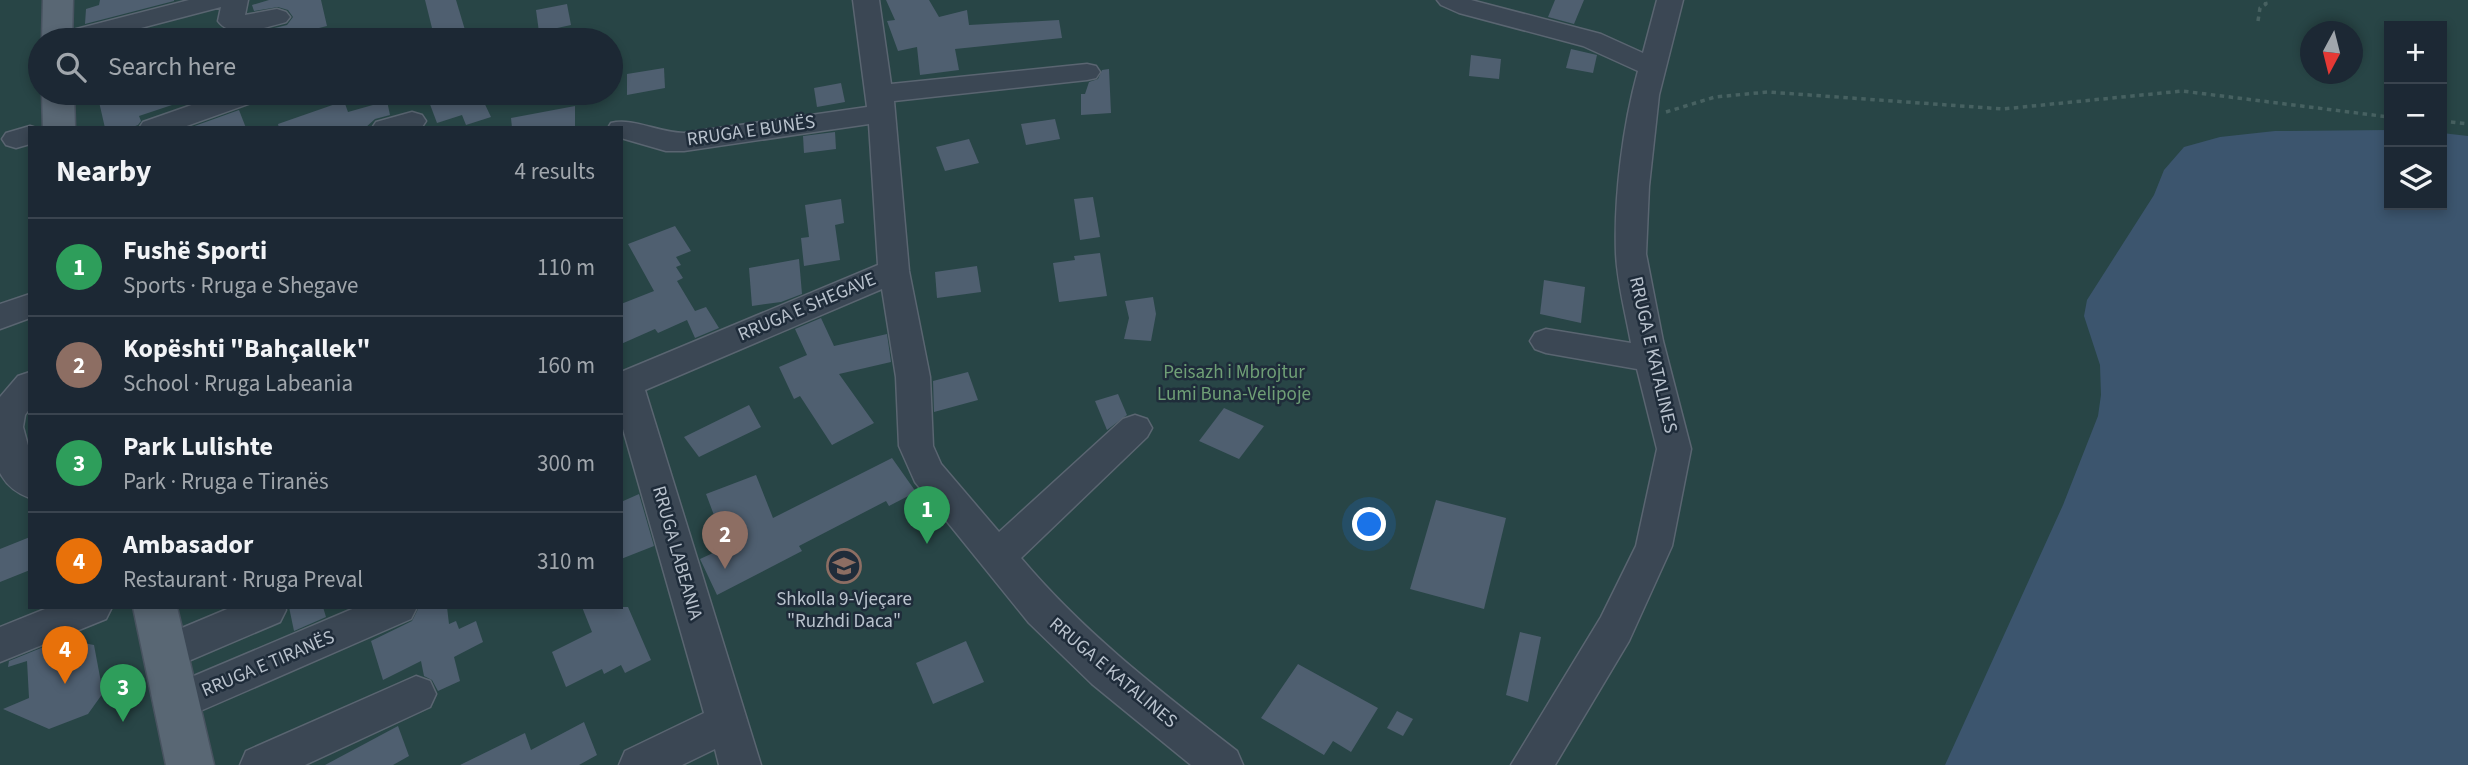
<!DOCTYPE html>
<meta charset="utf-8">
<style>
body{margin:0;font-family:"Source Sans 3",sans-serif;background:#25303c;color:#f1f3f6}
.controls{position:absolute;right:21px;top:21px;display:grid;overflow:hidden;border-radius:0px;box-shadow:0 4px 10px #0003}
.controls button{width:63px;height:63px;display:grid;place-items:center;padding:0;border:0;border-bottom:2px solid #3a444f;background:#1c2834;color:#f1f3f6;font:35px sans-serif}
.compass{position:absolute;left:2300px;top:21px;width:63px;height:63px;border-radius:50%;background:#1c2834;box-shadow:0 4px 10px #0003;rotate:187deg}
.you{position:absolute;left:1370px;top:525px;width:24px;height:24px;margin:-18px;border:5px solid #fff;border-radius:50%;background:#1a73e8;box-shadow:0 0 0 10px #1a73e833}
.badge{display:grid;place-items:center;width:46px;height:46px;border-radius:50%;background:#8fc2fc;color:#fff;font-size:23px;font-weight:700}
.pin{position:absolute;translate:-50% -58px;filter:drop-shadow(0 2px 4px #0008)}
.pin::after{content:'';position:absolute;top:37px;width:24px;height:21px;background:inherit;clip-path:polygon(0 0,100% 0,50% 100%)}
.list{margin:0;padding:0;list-style:none}
h2{display:flex;justify-content:space-between;align-items:center;height:91px;margin:0;padding:0 28px;font-size:30px}
h2 small{font-size:23px;font-weight:400;color:#a0a6ac}
.list li{display:grid;grid-template-columns:46px 1fr auto;gap:21px;align-items:center;box-sizing:border-box;height:98px;padding:0 28px;border-top:2px solid #3a444f}
.list b{display:block;font-size:26px;white-space:nowrap}
.list p{margin:0;font-size:23px;white-space:nowrap;color:#a0a6ac}
.list em{font-size:23px;font-style:normal;color:#a0a6ac}
.icon{flex:none;width:38px;height:38px;fill:none;stroke:currentColor;stroke-width:2;stroke-linecap:round;stroke-linejoin:round}
.map{position:relative;flex:none;width:2468px;height:765px;overflow:hidden}
.search{position:absolute;background:#1c2834;box-shadow:0 4px 10px #0003;left:28px;top:28px;width:595px;height:77px;display:flex;align-items:center;gap:18px;box-sizing:border-box;padding:0 24px;border-radius:38px;color:#a0a6ac;font-size:26px}
.panel{position:absolute;background:#1c2834;box-shadow:0 4px 10px #0003;left:28px;top:126px;width:595px;height:483px;border-radius:0px}
.map>svg:first-child{display:block}
.green{fill:#284546;fill-rule:evenodd}
.water{fill:#3c556e}
.building{fill:#4f5f70}
.lines{fill:none;stroke-linecap:round;stroke-linejoin:round}
.minor-casing{stroke:#5a6571;stroke-width:3}
.major-casing{stroke:#485360;stroke-width:3}
.path{stroke:#476161;stroke-width:3.5;stroke-dasharray:4.5 4.5;stroke-linecap:butt}
.minor{fill:#3b4754;fill-rule:evenodd}
.major{fill:#596774;fill-rule:evenodd}
.labels{text-anchor:middle;dominant-baseline:central;stroke-width:5;stroke-linejoin:round;paint-order:stroke}
.street-label{font-size:19px;fill:#b9c2cd;stroke:#1f2c3a}
.park-label{font-size:19px;fill:#6f9f76;stroke:#1f2c3a}
.poi-label{font-size:19px;fill:#b9c2cd;stroke:#1f2c3a}
</style>
<div class="map">
<svg width="2468" height="765" viewBox="0 0 2468 765">
<rect width="100%" height="100%" fill="#263645"/>
<!-- green -->
<path class="green" d="M0 0H2468V765H0ZM2389 26H2442V205H2389ZM2310 32H2352V74H2310ZM40 40H611V93H40ZM30 128H621V607H30Z"/>
<!-- water -->
<path class="water" d="M2389 130V205H2442V133L2468 136V765H1945L2063 505 2098 416 2101 395 2100 365 2084 316 2087 300 2154 195 2164 170 2184 147 2220 137 2275 131Z"/>
<!-- building -->
<g class="building">
<path d="M100 0H174V1L85 24 86 9 99 5Z"/>
<path d="M269 0H321L327 26 283 37 285 40H265L262 31 287 25 293 17 288 10 278 7 254 11 252 5Z"/>
<path d="M425 0H456L468 40H435Z"/>
<path d="M886 0H929L939 17 967 10 969 25 1059 20 1062 38 955 49 959 70 920 75 917 47 898 51 887 21 895 20Z"/>
<path d="M1555 0H1584L1574 24 1548 17Z"/>
<path d="M567 4 571 25 539 32 536 10Z"/>
<path d="M1571 49 1597 55 1593 73 1566 68Z"/>
<path d="M1471 55 1501 59 1499 79 1469 76Z"/>
<path d="M664 68 665 88 627 95V74Z"/>
<path d="M1109 69 1111 113 1081 115V94H1085L1089 82 1098 79 1102 70Z"/>
<path d="M841 83 845 102 817 107 814 88Z"/>
<path d="M97 93H198L199 96 139 116 141 121 138 125 130 128H105Z"/>
<path d="M446 93H463L466 101 481 96 491 117 466 125 462 115 437 123 428 99Z"/>
<path d="M344 101 348 112 387 101 390 115 375 119 365 128H279L278 124Z"/>
<path d="M575 106V128H512L511 118Z"/>
<path d="M239 110 246 128H189Z"/>
<path d="M1055 119 1060 139 1026 145 1021 124Z"/>
<path d="M835 132 836 149 804 153 803 136Z"/>
<path d="M969 139 979 163 945 171 936 147Z"/>
<path d="M1093 197 1100 237 1080 240 1074 199Z"/>
<path d="M841 199 844 223 835 225 840 260 804 266 801 238 809 237 805 205Z"/>
<path d="M675 226 691 251 676 257 681 265 676 267 683 278 677 281 695 311 706 307 719 328 695 338 687 320 658 333 655 329 621 344V304L654 291 628 244Z"/>
<path d="M1100 253 1107 296 1059 302 1053 263 1075 260 1074 256Z"/>
<path d="M799 259 802 294 781 302 752 306 749 268Z"/>
<path d="M977 266 981 292 937 298 935 272Z"/>
<path d="M1544 280 1585 287 1581 323 1540 314Z"/>
<path d="M1153 297 1156 314 1151 341 1124 339 1129 318 1125 301Z"/>
<path d="M821 318 834 346 887 334 891 362 839 374 874 423 832 445 800 396 794 399 779 367 807 355 795 329Z"/>
<path d="M968 372 978 400 934 412 933 381Z"/>
<path d="M1118 394 1127 415 1107 430 1095 401Z"/>
<path d="M749 405 761 427 699 457 684 437Z"/>
<path d="M1224 408 1264 426 1239 459 1199 441Z"/>
<path d="M892 458 916 492 889 506 886 501 799 546 802 551 717 595 700 559 726 547 706 494 756 475 773 518Z"/>
<path d="M639 494 654 546 621 559V502Z"/>
<path d="M1436 500 1506 518 1484 609 1410 589Z"/>
<path d="M30 537V570L0 582V549Z"/>
<path d="M289 607H323L326 617 294 631Z"/>
<path d="M419 607H447L449 624 456 621 459 629 476 621 483 642 454 657 460 681 438 691 432 680 424 676 421 661 383 680 371 641 412 621Z"/>
<path d="M582 607H628L651 660 625 673 621 665 604 674 602 669 566 687 552 652 592 632Z"/>
<path d="M1520 632 1541 637 1528 702 1506 695Z"/>
<path d="M966 641 984 682 933 704 916 663Z"/>
<path d="M78 642 94 645 103 693 88 714 49 729 3 709 29 698 27 661 8 667 9 661 46 646 45 657Z"/>
<path d="M1298 664 1378 708 1351 752 1333 741 1324 755 1261 718Z"/>
<path d="M1397 711 1413 719 1403 736 1387 728Z"/>
<path d="M584 722 597 755 579 765H460L525 733 531 750Z"/>
<path d="M398 726 409 756 393 765H325Z"/>
</g>
<g class="lines">
<!-- minor casing -->
<g class="minor-casing">
<g id="minor">
<path d="M189 0H248L245 15 277 9 286 12 290 17 286 22C267 27 231 40 218 21L221 7 95 40H53L57 34Z"/>
<path d="M853 0H879L891 84 1087 64 1096 66 1100 72 1096 78 1087 80 894 101 909 271 930 377 933 446 941 464 999 532 1123 419 1135 415 1147 419 1152 428 1147 437 1021 558C1084 633 1160 691 1237 751L1243 765H1191L1092 684 1029 623 915 482 899 446 896 377 882 289 645 390 761 765H719L715 749 682 765H619L625 751 704 713 621 422V372L878 265 869 124 684 151H666L621 138V128H608L611 123C632 117 660 133 684 133L867 107Z"/>
<path d="M1437 0H1471L1601 34 1643 53 1657 0H1683L1659 95 1649 186 1646 254 1663 341 1691 449 1672 546 1629 641 1555 765H1511L1601 617 1636 546 1657 449 1637 369 1546 353 1535 349 1530 341 1535 333 1546 329 1631 343C1626 315 1617 282 1616 253 1614 196 1623 125 1638 71L1583 46 1459 13 1441 5Z"/>
<path d="M226 93H266L262 99 181 128H139L143 122Z"/>
<path d="M412 112 422 115 426 121 422 127 372 128 376 122Z"/>
<path d="M30 126 36 128H30V144L16 148 6 145 2 139 6 133Z"/>
<path d="M30 294V318L0 329V304Z"/>
<path d="M30 372V408L25 415 23 427 30 453V498C16 493 7 486 0 473V397L18 376Z"/>
<path d="M50 607H112L106 619 0 662V627Z"/>
<path d="M232 607H285L286 610 280 622 179 665 165 670 151 665 146 653 151 641Z"/>
<path d="M357 607H417L411 619 191 715 177 720 163 715 157 702 163 689Z"/>
<path d="M416 676 430 681 436 694 430 707 305 765H240L246 751Z"/>
</g>
</g>
<!-- major casing -->
<g class="major-casing">
<g id="major">
<path d="M43 0H73L72 40H42Z"/>
<path d="M42 93H74L75 128H43Z"/>
<path d="M133 607H177L214 765H166Z"/>
</g>
</g>
<!-- path -->
<g class="path">
<path d="M2258 21 2260 8 2266 4 2265 0"/>
<path d="M1666 112 1715 97 1768 92 2003 109 2182 91 2389 117"/>
<path d="M2442 121 2468 124"/>
</g>
<!-- minor -->
<use href="#minor" class="minor"/>
<!-- major -->
<use href="#major" class="major"/>
</g>
<!-- icons -->
<defs>
<g id="school-ring" transform="scale(1.75)"><circle r="9.5" fill="#1f2c3a" stroke="#8d6e63" stroke-width="1.5"/><path d="M0-5L7-2L0 1L-7-2ZM-4 1L0 2.5L4 1V4Q0 6-4 4Z" fill="#8d6e63"/></g>
</defs>
<g fill-rule="evenodd">
<use href="#school-ring" x="844" y="566"/>
</g>
<g class="labels">
<!-- street labels -->
<g class="street-label">
<text transform="translate(751 131) rotate(-8)">RRUGA E BUNËS</text>
<text transform="translate(807 307) rotate(-23)">RRUGA E SHEGAVE</text>
<text transform="translate(1653 355) rotate(77)">RRUGA E KATALINES</text>
<text transform="translate(677 553) rotate(74)">RRUGA LABEANIA</text>
<text transform="translate(268 664) rotate(-23)">RRUGA E TIRANËS</text>
<text transform="translate(1113 673) rotate(40)">RRUGA E KATALINES</text>
</g>
<!-- park labels -->
<g class="park-label">
<text x="1234" y="372">Peisazh i Mbrojtur<tspan x="1234" dy="22">Lumi Buna-Velipoje</tspan></text>
</g>
<!-- poi labels -->
<g class="poi-label">
<text x="844" y="599">Shkolla 9-Vjeçare<tspan x="844" dy="22">"Ruzhdi Daca"</tspan></text>
</g>
</g>
</svg>
<div class="controls">
<button>+</button>
<button>−</button>
<button><svg class="icon" aria-label="layers" viewBox="0 0 24 24"><path d="M12 4l9 5-9 5-9-5zM3 14l9 5 9-5"/></svg></button>
</div>
<svg class="compass" viewBox="-18 -18 36 36"><path d="M0-13l5 13h-10z" fill="#e53935"/><path d="M0 13l5-13h-10z" fill="#a0a6ac"/></svg>
<div class="you"></div>
<div class="pin badge" style="left:927px;top:544px;background:#2e9e5b">1</div>
<div class="pin badge" style="left:725px;top:569px;background:#8d6e63">2</div>
<div class="pin badge" style="left:123px;top:722px;background:#2e9e5b">3</div>
<div class="pin badge" style="left:65px;top:684px;background:#e8710a">4</div>
<div class="search"><svg class="icon" aria-label="search" viewBox="0 0 24 24"><circle cx="10" cy="10" r="6"/><path d="M15 15l6 6"/></svg>Search here</div>
<section class="panel">
<h2>Nearby<small>4 results</small></h2>
<ul class="list">
<li><span class="badge" style="background:#2e9e5b">1</span><div><b>Fushë Sporti</b><p>Sports · Rruga e Shegave</p></div><em>110 m</em></li>
<li><span class="badge" style="background:#8d6e63">2</span><div><b>Kopështi &quot;Bahçallek&quot;</b><p>School · Rruga Labeania</p></div><em>160 m</em></li>
<li><span class="badge" style="background:#2e9e5b">3</span><div><b>Park Lulishte</b><p>Park · Rruga e Tiranës</p></div><em>300 m</em></li>
<li><span class="badge" style="background:#e8710a">4</span><div><b>Ambasador</b><p>Restaurant · Rruga Preval</p></div><em>310 m</em></li>
</ul>
</section>
</div>
